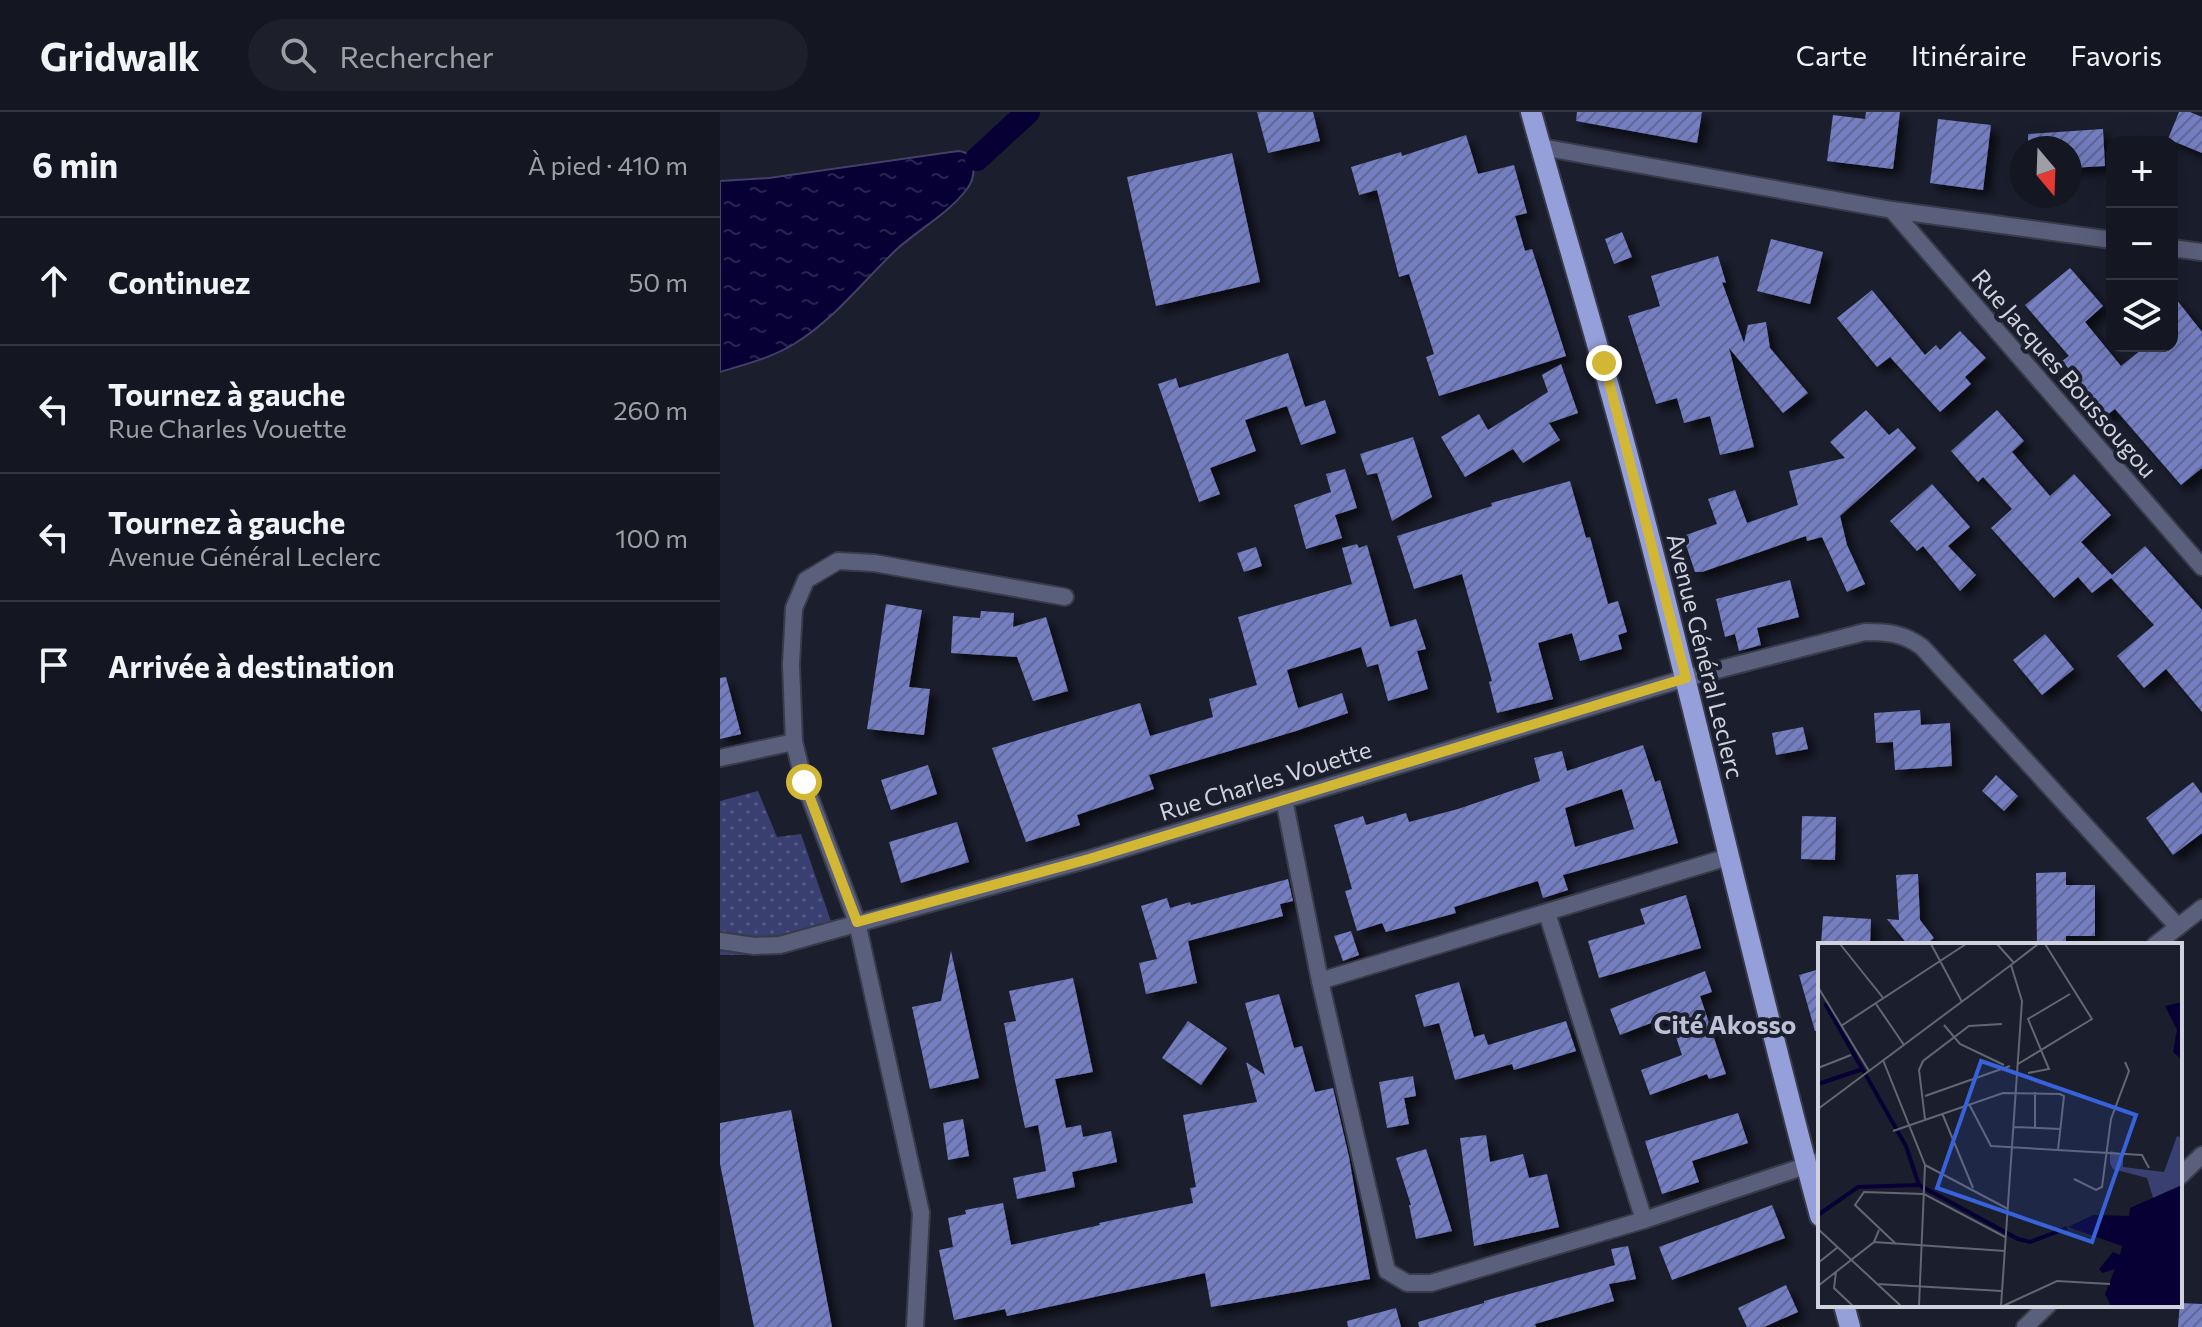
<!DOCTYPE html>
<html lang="fr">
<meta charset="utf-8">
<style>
body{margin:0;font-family:Commissioner,sans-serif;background:#1d1f2a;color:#f1f3f6}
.controls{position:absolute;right:24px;top:24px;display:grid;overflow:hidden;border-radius:16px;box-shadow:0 8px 32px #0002}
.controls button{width:72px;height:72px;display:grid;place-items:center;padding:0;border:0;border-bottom:2px solid #333540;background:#141622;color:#f1f3f6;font:40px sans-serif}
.compass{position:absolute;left:1290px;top:24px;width:72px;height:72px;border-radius:50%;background:#141622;box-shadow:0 8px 32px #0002;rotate:161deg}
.stop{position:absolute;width:24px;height:24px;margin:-18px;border:6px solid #d2b735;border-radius:50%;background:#fff}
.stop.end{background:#d2b735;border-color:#fff;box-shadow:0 2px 8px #0008}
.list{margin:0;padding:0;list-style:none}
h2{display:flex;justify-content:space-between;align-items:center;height:104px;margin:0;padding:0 32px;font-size:34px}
h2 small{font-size:26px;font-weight:400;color:#9d9fa5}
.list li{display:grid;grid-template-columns:52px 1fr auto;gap:24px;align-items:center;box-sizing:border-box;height:128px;padding:0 32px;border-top:2px solid #333540}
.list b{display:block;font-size:30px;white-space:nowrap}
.list p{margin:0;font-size:26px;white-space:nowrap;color:#9d9fa5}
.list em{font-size:26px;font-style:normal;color:#9d9fa5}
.icon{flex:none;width:44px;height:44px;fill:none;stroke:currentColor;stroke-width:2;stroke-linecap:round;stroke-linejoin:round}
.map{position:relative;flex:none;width:1482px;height:1215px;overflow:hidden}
header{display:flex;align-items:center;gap:48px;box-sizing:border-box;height:112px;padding:0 40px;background:#141622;border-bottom:2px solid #333540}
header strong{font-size:38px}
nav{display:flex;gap:44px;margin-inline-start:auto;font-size:28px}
.search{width:560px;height:72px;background:#1d1f2a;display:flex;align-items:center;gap:20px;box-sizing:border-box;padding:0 28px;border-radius:44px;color:#9d9fa5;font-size:30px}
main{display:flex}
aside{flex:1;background:#141622}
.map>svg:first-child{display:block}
.grass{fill:url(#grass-dots)}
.water{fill:url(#water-ripples);stroke:#433f67;stroke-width:2}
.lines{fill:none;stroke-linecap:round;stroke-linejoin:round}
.canal{stroke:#070034;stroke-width:24}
.building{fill:url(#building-hatch);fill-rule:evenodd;filter:url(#shadow)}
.minor-casing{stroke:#383b49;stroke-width:20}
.primary-casing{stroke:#383b49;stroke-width:24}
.minor{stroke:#5a5f7b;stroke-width:16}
.primary{stroke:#959fda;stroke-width:20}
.route{stroke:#d2b735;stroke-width:10}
.labels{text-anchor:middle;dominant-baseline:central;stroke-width:8;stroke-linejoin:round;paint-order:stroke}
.street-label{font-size:24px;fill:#d0d3dd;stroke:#1b1e2d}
.neighbourhood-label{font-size:26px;font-weight:bold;fill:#bcc1d5;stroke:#1b1e2d}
.inset-river{fill:none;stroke:#070034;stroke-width:4}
.inset-road{fill:none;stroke:#636673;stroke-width:2}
.view{fill:#3862d9;fill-opacity:0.15;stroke:#3862d9;stroke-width:4}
.inset-edge{fill:none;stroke:#d0d3dd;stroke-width:4}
</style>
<header>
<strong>Gridwalk</strong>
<div class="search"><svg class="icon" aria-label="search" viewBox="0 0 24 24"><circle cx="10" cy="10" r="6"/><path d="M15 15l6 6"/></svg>Rechercher</div>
<nav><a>Carte</a><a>Itinéraire</a><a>Favoris</a></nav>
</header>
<main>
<aside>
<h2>6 min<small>À pied · 410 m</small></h2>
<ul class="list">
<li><svg class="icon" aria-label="ahead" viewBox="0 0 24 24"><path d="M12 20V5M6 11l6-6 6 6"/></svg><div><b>Continuez</b></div><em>50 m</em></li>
<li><svg class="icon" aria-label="left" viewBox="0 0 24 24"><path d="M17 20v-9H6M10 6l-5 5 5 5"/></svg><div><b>Tournez à gauche</b><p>Rue Charles Vouette</p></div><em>260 m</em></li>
<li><svg class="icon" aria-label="left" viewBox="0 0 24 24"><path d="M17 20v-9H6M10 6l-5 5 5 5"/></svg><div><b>Tournez à gauche</b><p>Avenue Général Leclerc</p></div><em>100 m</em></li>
<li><svg class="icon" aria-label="arrive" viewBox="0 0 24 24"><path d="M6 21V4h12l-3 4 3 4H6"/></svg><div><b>Arrivée à destination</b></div></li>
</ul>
</aside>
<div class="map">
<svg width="1482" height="1215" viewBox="0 0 1482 1215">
<defs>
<pattern id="grass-dots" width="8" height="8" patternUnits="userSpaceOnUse" patternTransform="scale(2)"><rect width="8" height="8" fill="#393f71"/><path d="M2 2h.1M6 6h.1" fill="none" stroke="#555a85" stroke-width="1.8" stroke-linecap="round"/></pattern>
<pattern id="water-ripples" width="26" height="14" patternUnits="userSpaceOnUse" patternTransform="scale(2)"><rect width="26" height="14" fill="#070034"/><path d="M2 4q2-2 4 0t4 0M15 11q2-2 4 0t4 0" fill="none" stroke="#2a2451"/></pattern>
<pattern id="building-hatch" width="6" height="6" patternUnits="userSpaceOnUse" patternTransform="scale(2)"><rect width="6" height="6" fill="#747ec1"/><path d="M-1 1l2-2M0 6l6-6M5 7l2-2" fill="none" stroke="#616895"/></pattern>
<filter id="shadow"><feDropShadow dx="7" dy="7" stdDeviation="4" flood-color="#0009"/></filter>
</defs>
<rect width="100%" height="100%" fill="#1b1e2d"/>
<!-- grass -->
<path class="grass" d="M38 679 57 725 81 722 117 827 39 843H0V689Z"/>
<!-- water -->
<path class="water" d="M238 39C256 40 257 64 247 77 229 101 199 117 177 137 143 169 115 207 74 232 51 246 26 252 0 260V69L49 66Z"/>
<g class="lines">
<!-- canal -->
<path class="canal" d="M257 47 308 0"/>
</g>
<!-- building -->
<g class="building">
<path d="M537 0H593L600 29 548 41Z"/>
<path d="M857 0H982L977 31 856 9Z"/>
<path d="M1146 0H1180L1173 57 1107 49 1113 3 1145 7Z"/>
<path d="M1459 0H1470L1482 5V41L1448 27Z"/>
<path d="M1218 7 1271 13 1263 78 1210 71Z"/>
<path d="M1383 17 1385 54 1350 56V36H1308V22Z"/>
<path d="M746 23 758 62 794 53 807 101 795 104 805 139 812 137 846 244 719 284 706 245 714 242 689 162 679 165 657 78 639 83 631 55 681 40 682 44Z"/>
<path d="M512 41 540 170 436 194 407 65Z"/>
<path d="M902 120 912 145 894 152 885 127Z"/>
<path d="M1051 127 1103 140 1090 192 1037 179Z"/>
<path d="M998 144 1006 171 1002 170 1024 231 1028 213 1046 210 1050 236 1088 281 1063 301 1009 236 1034 335 1000 343 990 304 964 311 957 286 936 292 908 204 940 194 931 164Z"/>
<path d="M1350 156 1383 194 1365 210 1401 254 1426 234H1452V182L1482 220V356L1461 373 1395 297 1383 306 1364 282 1368 279 1342 249 1349 244 1305 193Z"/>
<path d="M1152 178 1205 243 1216 233 1220 238 1240 219 1266 246 1245 265 1251 272 1220 300 1170 245 1157 255 1117 206Z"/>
<path d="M568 241 585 295 605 288 616 321 581 333 567 294 525 308 536 339 490 356 500 382 479 390 438 272 456 266 459 276Z"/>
<path d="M841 252 858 301 829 311 840 328 803 351 793 337 745 365 721 325 759 302 768 318 828 280 822 263Z"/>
<path d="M1146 298 1169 323 1178 316 1196 336 1120 404 1127 433 1145 472 1127 480 1102 425 1087 429 1086 424 982 460H975L963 424 997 412 988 387 1015 378 1027 411 1078 393 1069 359 1125 346 1110 330Z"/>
<path d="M1277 298 1304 329 1292 340 1330 384 1354 362 1391 403 1361 430 1392 463 1425 434 1482 498V600L1446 557 1424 576 1397 544 1434 513 1391 466 1372 481 1358 465 1334 486 1271 416 1292 397 1263 365 1258 370 1231 339Z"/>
<path d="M693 325 712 385 672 409 657 361 647 363 640 342Z"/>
<path d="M625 357 637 396 615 403 622 426 586 437 574 393 611 380 606 362Z"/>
<path d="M850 369 866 426 870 425 888 492 898 489 907 520 898 523 902 537 860 549 852 521 818 531 833 587 777 601 769 570 772 569 742 462 694 477 677 424 772 394 771 391Z"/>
<path d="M1212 372 1250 415 1228 434 1256 463 1240 479 1203 434 1197 439 1170 409Z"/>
<path d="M637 432 639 436 647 433 670 515 696 507 706 537 697 539 708 577 668 589 658 552 647 555 641 535 567 558 578 596 622 581 628 601 576 619 429 663 434 677 357 703 360 713 306 730 272 636 420 591 430 624 493 605 489 587 537 573 518 505 632 472 622 436Z"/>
<path d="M536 435 542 454 524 460 517 441Z"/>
<path d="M1070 468 1079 505 1037 516 1041 533 1019 539 1015 522 1005 525 996 487Z"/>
<path d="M166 492 202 498 189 575 210 577 204 623 147 617Z"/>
<path d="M261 499 294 501 293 515 326 505 348 579 313 589 297 545 231 541 233 504 260 506Z"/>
<path d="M1325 522 1354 557 1322 583 1293 548Z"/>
<path d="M6 565 21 622 0 627V566Z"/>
<path d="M1200 598 1201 613 1230 611 1232 654 1175 658 1173 630 1156 631 1154 601Z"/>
<path d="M1083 615 1088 637 1056 643 1052 621Z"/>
<path d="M923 633 935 670 940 668 958 731 843 763 848 778 823 786 818 769 734 795 736 801 666 820 662 811 637 819 625 779 632 777 614 713 643 704 646 713 686 701 689 710 738 697 820 669 814 646 842 639 847 659ZM902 677 914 717 855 735 845 696Z"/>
<path d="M208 653 217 682 171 698 161 668Z"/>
<path d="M1276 663 1298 684 1284 699 1262 679Z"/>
<path d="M1473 670 1482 682V721L1453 743 1426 706Z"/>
<path d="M1082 704 1116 705 1115 748 1081 747Z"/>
<path d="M237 710 249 750 181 771 169 730Z"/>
<path d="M1346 760V773H1375V824H1346V833H1317L1316 761Z"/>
<path d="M1198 762 1200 808 1214 826 1206 833H1188L1167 807 1179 808 1176 763Z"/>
<path d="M568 767 573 789 560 792 563 804 468 829 477 871 426 882 419 851 437 847 421 794 447 786 450 796 470 790 471 793Z"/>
<path d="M966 783 981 836 879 866 868 829 925 812 920 797Z"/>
<path d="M1103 804 1151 807 1150 833H1101Z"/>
<path d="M631 819 639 843 623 849 614 824Z"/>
<path d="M231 839 259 966 210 977 192 895 221 889Z"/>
<path d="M1100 857V918L1095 919 1079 863Z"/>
<path d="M985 859 992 880 980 884 1006 962 989 967 987 962 930 983 921 958 962 943 949 904 900 923 890 897Z"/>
<path d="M353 866 373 960 335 967 346 1016 361 1013 363 1025 391 1019 397 1050 352 1060 355 1075 297 1087 293 1066 326 1059 318 1013 305 1016 295 969 284 911 296 909 289 879Z"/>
<path d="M739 870 754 925 764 922 768 933 846 909 856 939 794 958 792 952 735 968 719 911 704 915 695 883Z"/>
<path d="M559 882 574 936 582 934 595 980 613 976 629 1045 650 1167 491 1195 485 1161 287 1204 285 1197 234 1208 219 1138 233 1135 228 1106 246 1102 245 1098 283 1091 291 1133 380 1113 379 1111 473 1091 470 1076 476 1075 463 1003 537 990 526 950 545 963 525 891Z"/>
<path d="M468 909 507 936 481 973 442 946Z"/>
<path d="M693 964 696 984 684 986 689 1012 667 1016 659 970Z"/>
<path d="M71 998 112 1215H34L0 1052V1011Z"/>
<path d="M1018 1001 1028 1031 972 1049 979 1070 942 1082 925 1029Z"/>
<path d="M243 1007 249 1044 228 1048 223 1011Z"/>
<path d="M766 1023 770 1050 803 1042 809 1066 827 1062 839 1115 754 1134 740 1026Z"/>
<path d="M706 1037 732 1119 696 1127 689 1093H691L676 1046Z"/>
<path d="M1052 1093 1065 1126 952 1168 939 1135Z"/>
<path d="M908 1134 916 1167 889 1172 894 1189 815 1212 816 1215H699L698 1210 764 1191V1189L895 1153 891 1137Z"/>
<path d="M1066 1173 1078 1200 1044 1215H1027L1018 1196Z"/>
<path d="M1460 1191 1482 1192V1215H1458Z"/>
<path d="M676 1196 681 1215H628L627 1209Z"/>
</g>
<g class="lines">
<!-- minor casing -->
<g class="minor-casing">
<g id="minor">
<path d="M821 35 1172 98 1392 128"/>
<path d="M1172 98 1482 455"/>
<path d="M1452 136 1482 140"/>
<path d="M0 646 74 630"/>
<path d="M564 687 600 869 667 1159 687 1171H711L924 1108 1100 1049"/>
<path d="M827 801 924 1108"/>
<path d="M0 829 34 834 60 833 369 747 966 566 1145 520C1168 520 1183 521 1202 535L1458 815"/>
<path d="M1435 833 1482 796"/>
<path d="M600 869 1008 745"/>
<path d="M1460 1064 1482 1043"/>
<path d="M195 1215 201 1101 137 810 84 670 74 630 71 553 74 496 86 468 118 449 154 451 345 485"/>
<path d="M1305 1215 1328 1193"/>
</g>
</g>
<!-- primary casing -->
<g class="primary-casing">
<g id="primary">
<path d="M811 0C846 126 884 251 917 378 981 619 1035 863 1100 1104"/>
<path d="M1124 1193 1130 1215"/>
</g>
</g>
<!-- minor -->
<use href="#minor" class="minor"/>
<!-- primary -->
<use href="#primary" class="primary"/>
</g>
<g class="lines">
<!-- route -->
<path class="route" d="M84 670 137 810 369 747 966 566 884 251"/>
</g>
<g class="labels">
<!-- street labels -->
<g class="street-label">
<text transform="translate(1345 261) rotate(49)">Rue Jacques Boussougou</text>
<text transform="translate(986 544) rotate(76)">Avenue Général Leclerc</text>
<text transform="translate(545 668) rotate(-17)">Rue Charles Vouette</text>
</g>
<!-- neighbourhood labels -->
<g class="neighbourhood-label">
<text x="1005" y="911">Cité Akosso</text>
</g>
</g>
<!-- overview -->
<g transform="translate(1098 831)">
<rect width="364" height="364" fill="#1b1e2d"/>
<path d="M359 193 364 195V242L336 258 329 235 295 226 292 220V208L305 211V224L346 229Z" fill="#393f71"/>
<path d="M364 59V117L355 109 359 87 347 63ZM364 242V363H293L287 351 297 326 285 330 281 326 295 309 302 312 304 303 250 284 275 272 311 273 312 265Z" fill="#070034"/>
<path class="inset-river" d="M7 60 88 203 101 242 200 296 212 299 249 285M0 141 45 126M0 272 40 244 101 242"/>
<path class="inset-road" d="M22 1 66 56M113 1 144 59M179 1 196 20M0 44 51 128M58 61 86 102M126 82 142 101 186 122M23 83 148 1M65 117 107 222 101 363M200 121 274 76 227 1M0 125 33 112M210 130 231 126 210 76 252 51M107 153 192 123M151 161 173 203 324 212 331 225M0 166 193 22M124 170 155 245M107 176 101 127 105 118 151 83 184 81M196 184 243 186M217 185V149M75 188 185 150 242 151 246 153 240 207M107 222 190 266M256 236 278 247 284 244 293 176 311 128 307 119M0 286 83 363M56 299 187 308M77 300 37 262 46 249 106 251 187 294M0 320 20 304M18 329 16 345 35 363M59 341 184 348M0 343 56 299 61 287M183 363 204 58 193 22 220 1M185 363 239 338 292 341"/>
<path class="view" d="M163 118 318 172 274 299 119 245Z"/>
<rect width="364" height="364" class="inset-edge"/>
</g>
</svg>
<div class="controls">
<button>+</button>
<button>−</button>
<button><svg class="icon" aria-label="layers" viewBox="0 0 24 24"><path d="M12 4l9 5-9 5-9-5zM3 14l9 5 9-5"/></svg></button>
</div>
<svg class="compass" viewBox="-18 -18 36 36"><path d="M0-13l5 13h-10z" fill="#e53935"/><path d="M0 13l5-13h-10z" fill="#9d9fa5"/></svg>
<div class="stop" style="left:84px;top:670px"></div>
<div class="stop end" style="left:884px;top:251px"></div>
</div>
</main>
